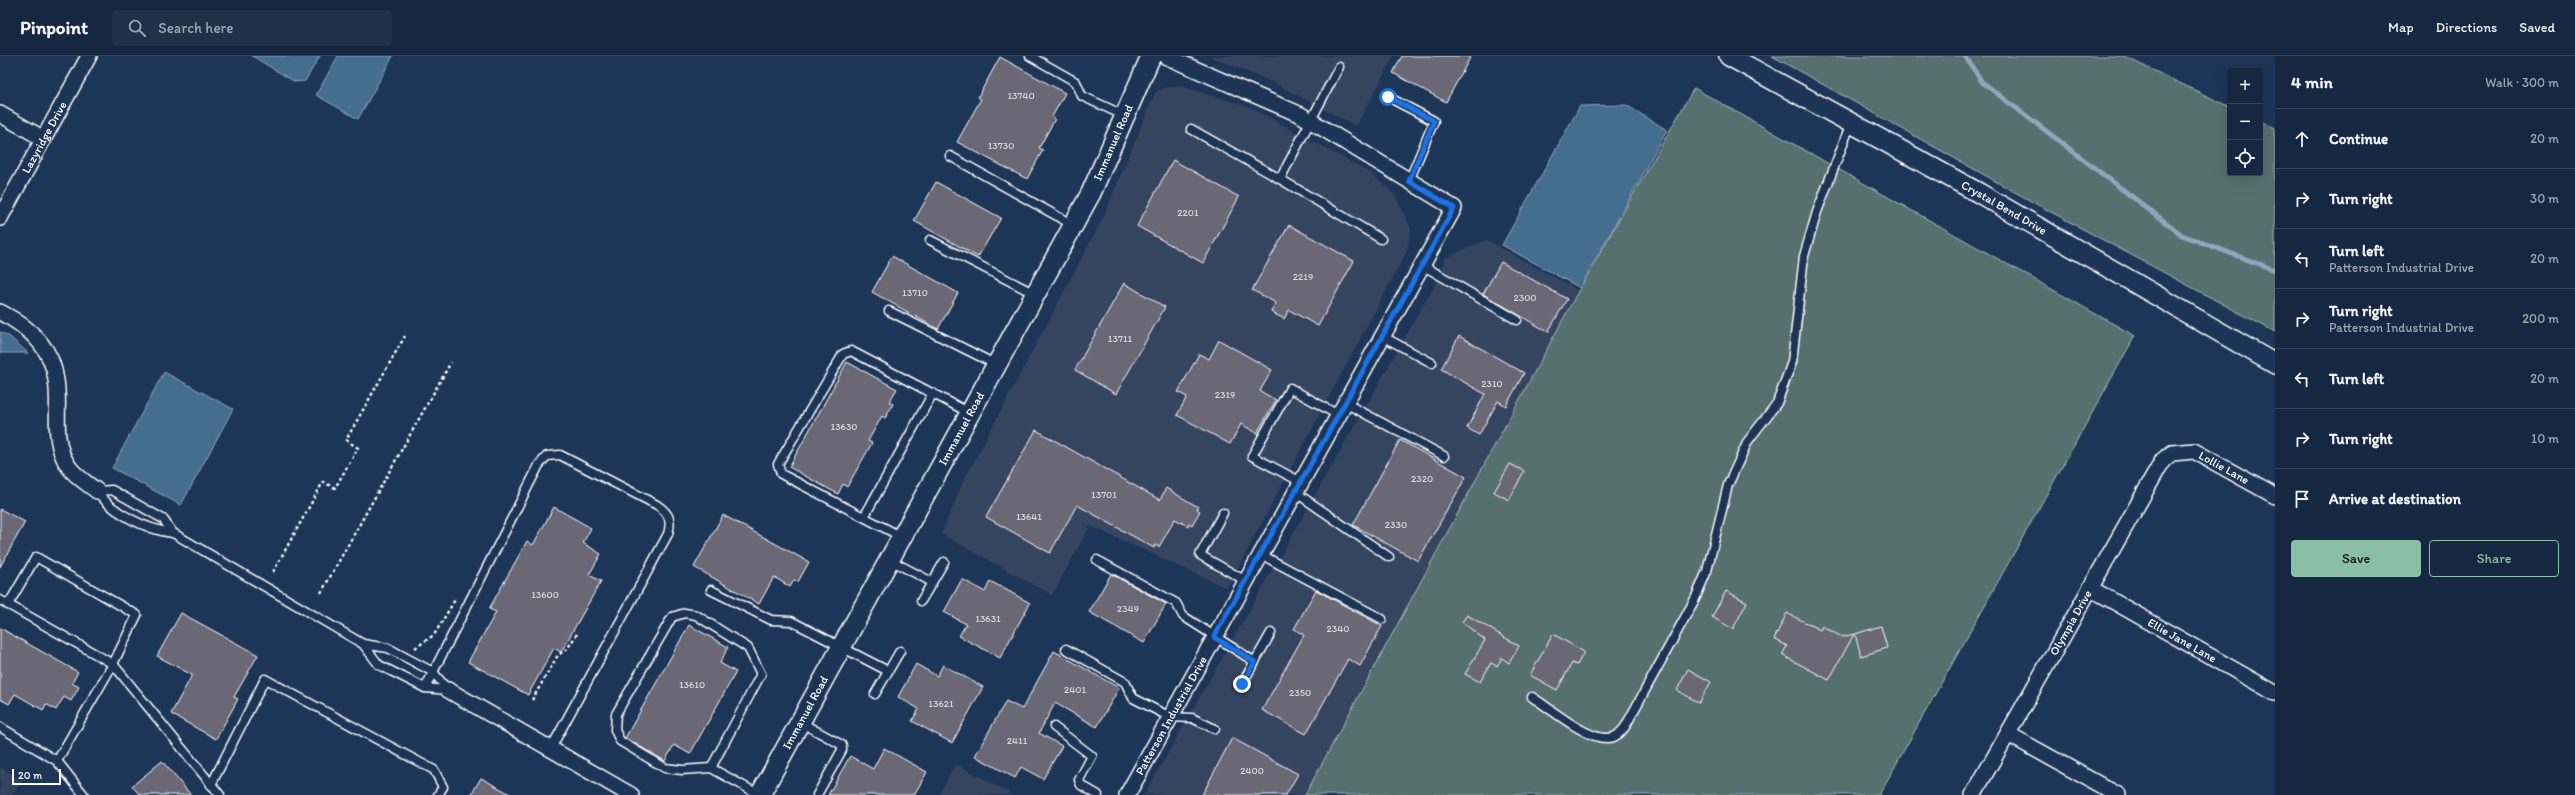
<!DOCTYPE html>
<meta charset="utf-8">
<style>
body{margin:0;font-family:Itim,sans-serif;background:#1f3048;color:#f1f3f6}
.controls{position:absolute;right:12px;top:12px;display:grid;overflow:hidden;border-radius:4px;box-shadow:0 4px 16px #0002}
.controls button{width:36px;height:36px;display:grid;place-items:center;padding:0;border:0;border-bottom:1px solid #35445a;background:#162841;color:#f1f3f6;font:20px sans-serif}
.scale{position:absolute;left:12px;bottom:10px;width:49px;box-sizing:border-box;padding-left:4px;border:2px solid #fff;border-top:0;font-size:11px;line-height:14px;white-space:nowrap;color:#fff;-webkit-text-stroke:3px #1d3557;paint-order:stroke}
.stop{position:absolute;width:12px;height:12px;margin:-9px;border:3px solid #1a73e8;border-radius:50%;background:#fff}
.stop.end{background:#1a73e8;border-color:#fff;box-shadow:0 1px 4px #0008}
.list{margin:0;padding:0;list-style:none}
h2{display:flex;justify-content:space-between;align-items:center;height:52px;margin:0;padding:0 16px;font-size:17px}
h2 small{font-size:13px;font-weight:400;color:#9ea6b1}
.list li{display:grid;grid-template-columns:26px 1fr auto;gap:12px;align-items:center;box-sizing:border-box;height:60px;padding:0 16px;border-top:1px solid #35445a}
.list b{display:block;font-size:15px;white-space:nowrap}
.list p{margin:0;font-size:13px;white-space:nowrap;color:#9ea6b1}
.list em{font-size:13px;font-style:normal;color:#9ea6b1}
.actions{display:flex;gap:8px;padding:12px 16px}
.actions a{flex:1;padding:9px 0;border:1px solid #8abfa5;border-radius:4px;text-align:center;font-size:14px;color:#8abfa5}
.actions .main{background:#8abfa5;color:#111}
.icon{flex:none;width:22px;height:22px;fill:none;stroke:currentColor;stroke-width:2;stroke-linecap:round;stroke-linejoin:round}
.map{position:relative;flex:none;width:2275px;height:739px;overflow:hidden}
header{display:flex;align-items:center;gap:24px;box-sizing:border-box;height:56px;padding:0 20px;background:#162841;border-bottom:1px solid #35445a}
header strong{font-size:19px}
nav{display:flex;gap:22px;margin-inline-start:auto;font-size:14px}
.search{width:280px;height:36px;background:#1f3048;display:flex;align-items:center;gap:10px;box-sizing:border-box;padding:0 14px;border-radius:4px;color:#9ea6b1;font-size:15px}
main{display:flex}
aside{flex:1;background:#162841}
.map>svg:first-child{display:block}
.built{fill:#344460}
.green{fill:#55706e;stroke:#aab8b6}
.water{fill:#456d8d;stroke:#8fa7bb}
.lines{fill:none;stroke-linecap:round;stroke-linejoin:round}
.stream{stroke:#8fa7bb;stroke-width:5}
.building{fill:#6a6874;stroke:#fff}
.service-casing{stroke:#fff;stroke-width:11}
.minor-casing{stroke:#fff;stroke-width:18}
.tertiary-casing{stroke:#fff;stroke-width:22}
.path{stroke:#fff;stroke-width:2.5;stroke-dasharray:3 3;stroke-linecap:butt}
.service{stroke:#1d3557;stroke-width:8}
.minor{stroke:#1d3557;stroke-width:15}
.tertiary{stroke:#1d3557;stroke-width:19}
.route{stroke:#1a73e8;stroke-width:5}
.labels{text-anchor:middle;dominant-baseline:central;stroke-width:3;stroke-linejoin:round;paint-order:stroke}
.number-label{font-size:10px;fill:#dad9dc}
.street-label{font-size:12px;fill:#fff;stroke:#1d3557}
</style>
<header>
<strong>Pinpoint</strong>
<div class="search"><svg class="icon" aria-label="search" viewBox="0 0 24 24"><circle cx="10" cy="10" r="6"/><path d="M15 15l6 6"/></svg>Search here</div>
<nav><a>Map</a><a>Directions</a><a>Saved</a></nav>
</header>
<main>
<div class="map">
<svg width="2275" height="739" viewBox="0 0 2275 739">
<rect width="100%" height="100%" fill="#1d3557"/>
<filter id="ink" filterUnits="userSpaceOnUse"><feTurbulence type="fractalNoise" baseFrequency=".025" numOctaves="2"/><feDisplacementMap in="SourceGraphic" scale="8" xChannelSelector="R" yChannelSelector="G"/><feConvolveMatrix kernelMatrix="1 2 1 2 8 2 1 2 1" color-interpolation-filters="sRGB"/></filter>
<g filter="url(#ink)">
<!-- built -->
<g class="built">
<path d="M1209 0H1394L1356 70 1272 26Z"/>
<path d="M1180 30 1250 51 1369 116 1395 139 1411 173 1407 195 1227 532 1090 470 1052 539 941 478 964 424 1103 162 1155 37 1163 32Z"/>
<path d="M1486 184 1580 235 1306 739H1144L1436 227 1445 202Z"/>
<path d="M956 708 1013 739H939Z"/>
<path d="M0 711 23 725 11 739H0Z"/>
</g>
<!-- green -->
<g class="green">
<path d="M1772 0H2123L2230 51V117H2260V65L2275 72V276L2038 149Z"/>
<path d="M1694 32 2135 280 1879 739H1305L1580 232Z"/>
</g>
<!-- water -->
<g class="water">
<path d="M252 0H320L305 25 295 26Z"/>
<path d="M338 0H393L358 63 316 39Z"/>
<path d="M1626 49 1667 74 1580 232 1502 189 1580 50Z"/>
<path d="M0 276 10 281 28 297H0Z"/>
<path d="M164 316 233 353 181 449 112 412Z"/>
</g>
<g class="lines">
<!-- stream -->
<path class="stream" d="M1965 0 1982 26 2182 179 2275 214"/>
</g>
<!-- building -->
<g class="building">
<path d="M1402 0H1471L1446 46 1393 17Z"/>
<path d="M1000 1 1065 37 1052 61 1055 63 1039 92 1043 94 1027 123 957 86 981 43 978 41Z"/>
<path d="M1173 104 1239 141 1203 207 1137 170Z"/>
<path d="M936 126 1001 162 978 201 914 165Z"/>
<path d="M1289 169 1354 205 1318 270 1289 254 1284 263 1271 256 1276 247 1252 234Z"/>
<path d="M892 200 958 237 938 273 872 236Z"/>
<path d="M1501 206 1567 243 1548 276 1483 238Z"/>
<path d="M1124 227 1165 251 1116 338 1075 314Z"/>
<path d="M1459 280 1524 317 1506 350 1498 345 1479 379 1467 372 1485 338 1441 313Z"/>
<path d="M1219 284 1272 314 1260 335 1276 344 1257 377 1241 368 1230 388 1177 359 1187 341 1178 336 1199 298 1209 303Z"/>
<path d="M847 306 897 333 889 346 893 348 885 362 882 360 868 385 872 387 864 401 847 431 843 428 838 438 789 411Z"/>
<path d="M1036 374 1160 444 1166 432 1198 451 1197 453 1200 455 1192 469 1189 467 1188 470 1175 463 1159 491 1155 489 1154 492 1077 449 1050 497 986 461Z"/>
<path d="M1400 384 1466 421 1418 505 1353 469Z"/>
<path d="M1510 408 1524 415 1509 444 1494 436Z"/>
<path d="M554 451 591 472 583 487 601 498 589 519 601 525 561 596 554 592 528 639 468 606 496 556 489 553 527 485 533 489Z"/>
<path d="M0 453 25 466 0 511Z"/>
<path d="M723 459 809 506 798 526 794 524 790 531 774 521 759 548 694 511Z"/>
<path d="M1111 518 1166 548 1144 587 1089 556Z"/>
<path d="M962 523 985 536 990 525 1030 547 1000 602 959 580 966 568 944 556Z"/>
<path d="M1316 534 1382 570 1360 610 1348 603 1306 678 1262 654 1304 579 1294 573Z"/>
<path d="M1726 535 1747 546 1733 573 1712 561Z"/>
<path d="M181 557 258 599 234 641 238 643 216 683 171 658 192 619 157 600Z"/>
<path d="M1787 557 1820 574 1822 570 1842 581 1854 578 1829 624 1782 599 1787 590 1774 583Z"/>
<path d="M1467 559 1519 590 1509 607 1502 602 1497 610 1491 607 1480 626 1465 618 1485 584 1462 566Z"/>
<path d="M689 569 728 591 720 607 736 616 690 698 674 689 665 705 625 682Z"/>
<path d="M1881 570 1887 592 1861 600 1855 578Z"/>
<path d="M0 572 78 616 72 627 79 631 71 645 64 641 56 654 46 648 43 654 15 638 9 648 0 643Z"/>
<path d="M1553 578 1584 596 1577 609 1572 607 1557 634 1530 619Z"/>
<path d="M1054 595 1119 632 1097 671 1055 647 1039 677 1062 690 1043 723 1021 711 1015 722 975 700 1006 645 1022 653Z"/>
<path d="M916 608 937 620 943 609 983 631 952 687 912 665 919 653 898 641Z"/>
<path d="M1688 613 1711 626 1699 647 1677 634Z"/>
<path d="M1232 682 1298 718 1286 739H1202Z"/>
<path d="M884 692 927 716 914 739H828L850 700 873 713Z"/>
<path d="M162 705 173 718 191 739H140L132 730Z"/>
<path d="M481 722 512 739H471Z"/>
</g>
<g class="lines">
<!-- service casing -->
<g class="service-casing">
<g id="service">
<path d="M1030 0 1076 26 1082 40 1125 60"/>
<path d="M1388 41 1434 65 1409 125"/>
<path d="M1191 73 1280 123 1339 11"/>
<path d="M950 100 1073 169"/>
<path d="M1280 123 1381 183"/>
<path d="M930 184 1035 238"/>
<path d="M1422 209 1517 264"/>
<path d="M889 255 997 309"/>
<path d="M1382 280 1432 307"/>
<path d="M1345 347 1444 400"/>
<path d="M1301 426 1252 400 1290 332 1338 359"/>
<path d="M97 435C112 457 147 474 173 477L363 588 379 609 425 632 448 634"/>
<path d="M97 435 112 434 163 463 173 477"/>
<path d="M1295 436 1389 501"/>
<path d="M1223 457 1200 499 1246 525"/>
<path d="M864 461 933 337"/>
<path d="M902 481 781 418 778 408 843 298 851 295 970 357"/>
<path d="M1260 498 1382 563"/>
<path d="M890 504 932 526"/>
<path d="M1097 504 1176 547 1183 560 1255 606"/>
<path d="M711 534 771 564 791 565 888 615"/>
<path d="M0 544 113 608 220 739"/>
<path d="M921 545 944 506"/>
<path d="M8 549 36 501 137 559 113 608 57 705"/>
<path d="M363 588 388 592 433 616 448 634"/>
<path d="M1066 593 1125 626 1133 642 1170 661 1192 662 1215 673"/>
<path d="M1242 628 1271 577"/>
<path d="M425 632 539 409 547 400 560 399 657 449C669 457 672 464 668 478L550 694"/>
<path d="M875 638 900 595"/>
<path d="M1532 641C1550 652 1587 684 1608 682 1616 682 1620 677 1625 671L1695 543 1707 515 1728 429 1748 385 1777 347 1792 306 1804 200 1817 156 1851 67"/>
<path d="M800 666 842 689V694L817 739"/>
<path d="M0 671 57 705 84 739"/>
<path d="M1054 671 1092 700 1079 724 1081 729 1098 739"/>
<path d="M711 712 761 618 748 592 696 559 685 557 672 561 616 658 615 674 620 685 665 712 682 714 711 712 760 739"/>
<path d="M211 729 265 623 434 714 443 731 438 739"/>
</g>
</g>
<!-- minor casing -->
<g class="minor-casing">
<g id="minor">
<path d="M0 58 44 83"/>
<path id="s1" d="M0 162 89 0"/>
<path d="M0 256C28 270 52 291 56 324 61 353 50 384 69 411 75 420 88 428 97 435"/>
<path id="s2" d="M2090 532 2275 637"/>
<path d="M448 634 631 739"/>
<path d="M2008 678 2118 739"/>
<path id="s3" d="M1127 739 1454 152 1301 59 1165 0"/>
<path id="s4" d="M1973 739 2163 404 2172 397 2194 395 2275 440"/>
</g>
</g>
<!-- tertiary casing -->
<g class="tertiary-casing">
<g id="tertiary">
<path id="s5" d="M1729 0 1979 137 2275 308"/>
<path id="s6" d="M760 739 1091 137 1151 0"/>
</g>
</g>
<!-- path -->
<g class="path">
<path d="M273 516 323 426 335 432 358 392 346 384 405 280"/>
<path d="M321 537 451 306"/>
<path d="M415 592 434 579 456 542"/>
<path d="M532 644 558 599 567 593 577 578"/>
</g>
<!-- service -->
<use href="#service" class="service"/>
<!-- minor -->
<use href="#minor" class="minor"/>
<!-- tertiary -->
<use href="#tertiary" class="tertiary"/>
</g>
</g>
<g class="lines" filter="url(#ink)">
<!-- route -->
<path class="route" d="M1242 628 1255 606 1214 581 1454 152 1409 125 1434 65 1388 41"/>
</g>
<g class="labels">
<!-- number labels -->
<g class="number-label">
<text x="1021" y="39">13740</text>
<text x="1001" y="89">13730</text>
<text x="1188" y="156">2201</text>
<text x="1303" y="220">2219</text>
<text x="915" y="236">13710</text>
<text x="1525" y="241">2300</text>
<text x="1120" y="282">13711</text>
<text x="1492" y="327">2310</text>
<text x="1225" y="338">2319</text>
<text x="844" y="370">13630</text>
<text x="1422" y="422">2320</text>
<text x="1104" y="438">13701</text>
<text x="1029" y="460">13641</text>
<text x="1396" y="468">2330</text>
<text x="545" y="538">13600</text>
<text x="1128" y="552">2349</text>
<text x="988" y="562">13631</text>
<text x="1338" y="572">2340</text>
<text x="692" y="628">13610</text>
<text x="1075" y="633">2401</text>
<text x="1300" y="636">2350</text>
<text x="941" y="647">13621</text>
<text x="1017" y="684">2411</text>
<text x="1252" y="714">2400</text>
</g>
<!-- street labels -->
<g class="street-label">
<text stroke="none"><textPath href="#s1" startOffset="92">Lazyridge Drive</textPath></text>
<text stroke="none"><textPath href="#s6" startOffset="742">Immanuel Road</textPath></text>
<text stroke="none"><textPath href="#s5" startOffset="314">Crystal Bend Drive</textPath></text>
<text stroke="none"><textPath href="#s6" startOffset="418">Immanuel Road</textPath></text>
<text stroke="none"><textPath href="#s4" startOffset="453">Lollie Lane</textPath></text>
<text stroke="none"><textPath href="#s4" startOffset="198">Olympia Drive</textPath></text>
<text stroke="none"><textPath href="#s2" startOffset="106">Ellie Jane Lane</textPath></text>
<text stroke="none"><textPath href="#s6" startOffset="94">Immanuel Road</textPath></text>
<text stroke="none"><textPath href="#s3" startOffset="91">Patterson Industrial Drive</textPath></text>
</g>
</g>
</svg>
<div class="controls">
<button>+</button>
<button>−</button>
<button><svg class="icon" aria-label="locate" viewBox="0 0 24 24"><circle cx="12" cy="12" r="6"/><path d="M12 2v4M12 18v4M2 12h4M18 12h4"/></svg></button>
</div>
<div class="scale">20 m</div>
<div class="stop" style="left:1388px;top:41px"></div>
<div class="stop end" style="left:1242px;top:628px"></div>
</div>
<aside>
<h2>4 min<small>Walk · 300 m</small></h2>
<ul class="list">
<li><svg class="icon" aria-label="ahead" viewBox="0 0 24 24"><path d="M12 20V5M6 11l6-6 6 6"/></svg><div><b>Continue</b></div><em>20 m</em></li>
<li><svg class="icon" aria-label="right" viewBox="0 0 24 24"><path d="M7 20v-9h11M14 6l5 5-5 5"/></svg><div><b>Turn right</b></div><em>30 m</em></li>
<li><svg class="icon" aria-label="left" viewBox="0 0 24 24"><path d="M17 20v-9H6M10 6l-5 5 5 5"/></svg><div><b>Turn left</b><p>Patterson Industrial Drive</p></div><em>20 m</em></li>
<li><svg class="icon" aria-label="right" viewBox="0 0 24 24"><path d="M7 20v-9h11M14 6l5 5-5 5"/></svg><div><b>Turn right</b><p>Patterson Industrial Drive</p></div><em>200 m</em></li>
<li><svg class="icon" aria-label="left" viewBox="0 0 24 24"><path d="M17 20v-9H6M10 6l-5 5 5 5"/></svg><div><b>Turn left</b></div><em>20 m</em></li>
<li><svg class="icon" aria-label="right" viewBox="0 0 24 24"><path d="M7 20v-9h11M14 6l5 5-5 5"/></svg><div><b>Turn right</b></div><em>10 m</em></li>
<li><svg class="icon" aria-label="arrive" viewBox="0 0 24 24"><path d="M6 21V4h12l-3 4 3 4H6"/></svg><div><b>Arrive at destination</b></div></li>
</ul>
<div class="actions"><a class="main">Save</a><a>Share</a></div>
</aside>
</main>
